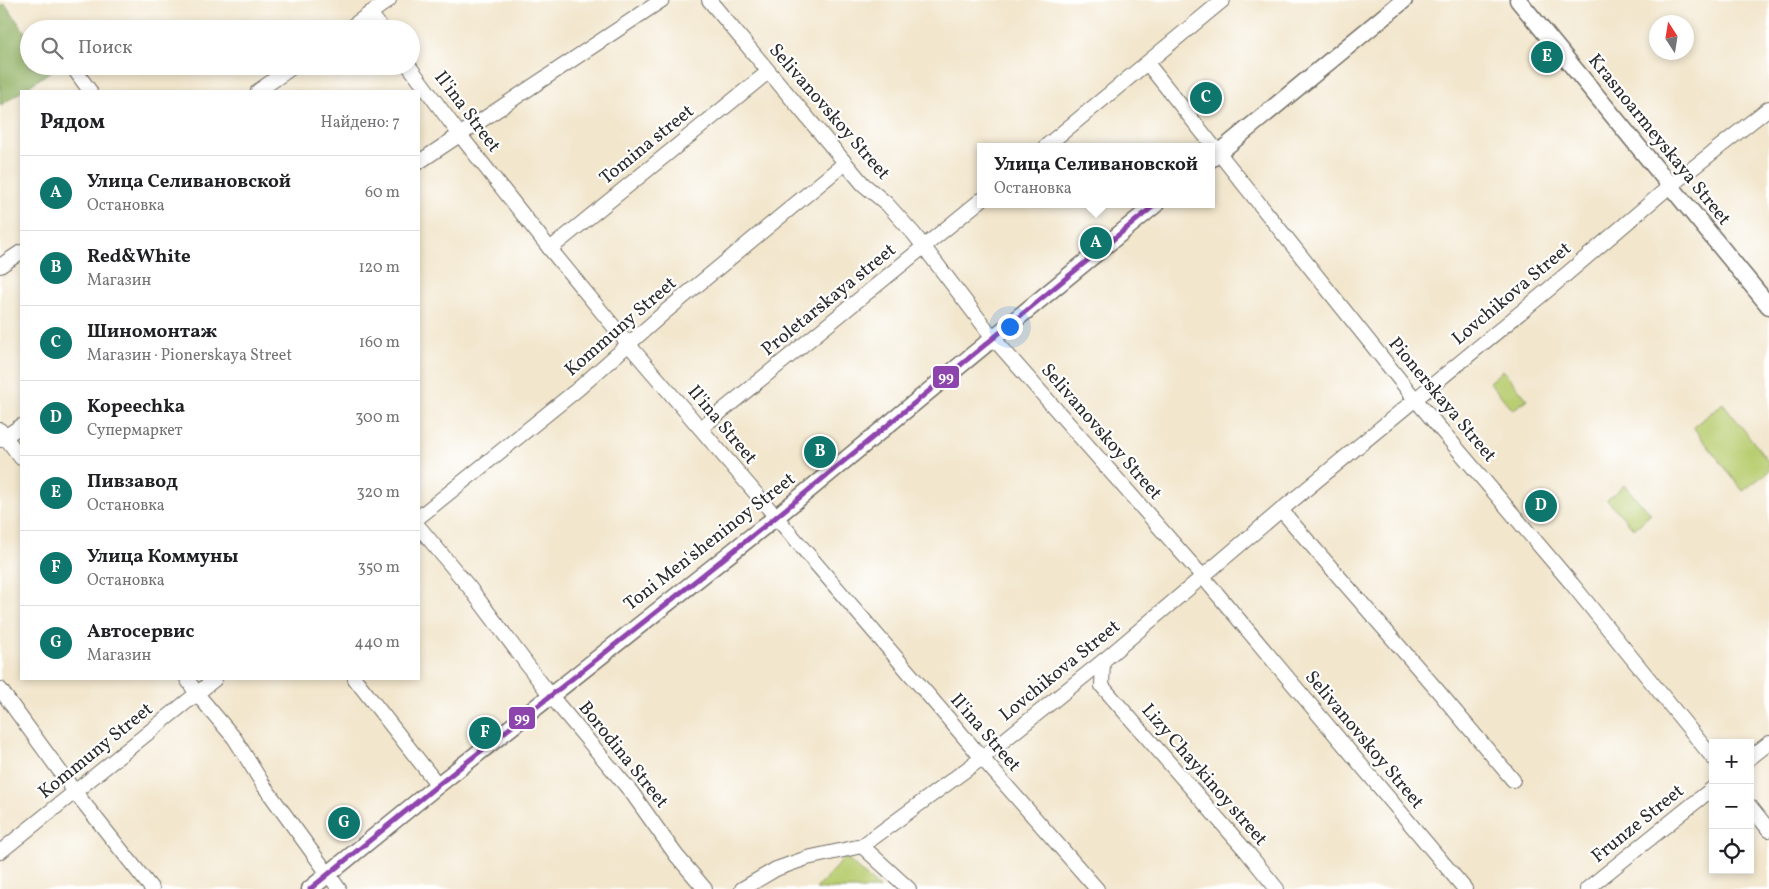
<!DOCTYPE html>
<html lang="ru">
<meta charset="utf-8">
<style>
body{margin:0;font-family:Vollkorn,serif;background:#f6f6f6;color:#202124}
.controls{position:absolute;right:15px;bottom:15px;display:grid;overflow:hidden;border-radius:0px;box-shadow:0 2px 8px #0003}
.controls button{width:45px;height:45px;display:grid;place-items:center;padding:0;border:0;border-bottom:1px solid #e0e0e0;background:#fff;color:#202124;font:25px sans-serif}
.compass{position:absolute;left:1649px;top:15px;width:45px;height:45px;border-radius:50%;background:#fff;box-shadow:0 2px 8px #0003;rotate:348deg}
.you{position:absolute;left:1009px;top:326px;width:18px;height:18px;margin:-12px;border:4px solid #fff;border-radius:50%;background:#1a73e8;box-shadow:0 0 0 8px #1a73e833}
.badge{display:grid;place-items:center;width:32px;height:32px;border-radius:50%;background:#0f766e;color:#fff;font-size:16px;font-weight:700}
.pin{position:absolute;translate:-50% -50%;border:2px solid #fff;box-shadow:0 1px 5px #0006}
.popup{position:absolute;left:977px;top:143px;width:238px;height:65px;box-sizing:border-box;display:grid;place-content:center;border-radius:0px;background:#fff;filter:drop-shadow(0 1px 4px #0005);font-size:16px;white-space:nowrap;color:#757577}
.popup b{font-size:19px;color:#202124}
.popup::after{content:'';position:absolute;left:50%;top:100%;margin-left:-10px;border:10px solid transparent;border-top-color:#fff}
.list{margin:0;padding:0;list-style:none}
h2{display:flex;justify-content:space-between;align-items:center;height:65px;margin:0;padding:0 20px;font-size:21px}
h2 small{font-size:16px;font-weight:400;color:#757577}
.list li{display:grid;grid-template-columns:32px 1fr auto;gap:15px;align-items:center;box-sizing:border-box;height:75px;padding:0 20px;border-top:1px solid #e0e0e0}
.list b{display:block;font-size:19px;white-space:nowrap}
.list p{margin:0;font-size:16px;white-space:nowrap;color:#757577}
.list em{font-size:16px;font-style:normal;color:#757577}
.icon{flex:none;width:28px;height:28px;fill:none;stroke:currentColor;stroke-width:2;stroke-linecap:round;stroke-linejoin:round}
.map{position:relative;flex:none;width:1769px;height:889px;overflow:hidden}
.search{position:absolute;background:#fff;box-shadow:0 2px 8px #0003;left:20px;top:20px;width:400px;height:55px;display:flex;align-items:center;gap:12px;box-sizing:border-box;padding:0 18px;border-radius:28px;color:#757577;font-size:19px}
.panel{position:absolute;background:#fff;box-shadow:0 2px 8px #0003;left:20px;top:90px;width:400px;height:590px;border-radius:0px}
.map>svg:first-child{display:block}
.green{fill:#b9ce72;stroke:#727c4e}
.forest{fill:#92b164;stroke:#5e6e48}
.lines{fill:none;stroke-linecap:round;stroke-linejoin:round}
.minor-casing{stroke:#716c63;stroke-width:16}
.tertiary-casing{stroke:#716c63;stroke-width:19}
.minor{stroke:#fff;stroke-width:14}
.tertiary{stroke:#fff;stroke-width:16}
.bus-1-casing{stroke:#fff;stroke-width:9}
.bus-1{stroke:#8e44ad;stroke-width:5}
.labels{text-anchor:middle;dominant-baseline:central;stroke-width:4.5;stroke-linejoin:round;paint-order:stroke}
.street-label{font-size:19px;fill:#2b2b2b;stroke:#fff}
.line-badge{stroke:#fff;stroke-width:2}
.badge-label{font-size:14px;text-anchor:middle;font-weight:bold;fill:#fff}
</style>
<div class="map">
<svg width="1769" height="889" viewBox="0 0 1769 889">
<rect width="100%" height="100%" fill="#fff"/>
<filter id="ink" filterUnits="userSpaceOnUse"><feTurbulence type="fractalNoise" baseFrequency=".02" numOctaves="2"/><feDisplacementMap in="SourceGraphic" scale="10" xChannelSelector="R" yChannelSelector="G"/><feConvolveMatrix kernelMatrix="1 2 1 2 8 2 1 2 1" color-interpolation-filters="sRGB"/></filter>
<filter id="wash" filterUnits="userSpaceOnUse"><feTurbulence type="fractalNoise" baseFrequency=".0096" numOctaves="4" result="noise"/><feDisplacementMap in="SourceGraphic" scale="20" xChannelSelector="R" yChannelSelector="G"/><feGaussianBlur stdDeviation="1.12" result="paint"/><feColorMatrix in="noise" values="0 0 0 0 0 0 0 0 0 0 0 0 0 0 0 0 0 1.4 0 .05"/><feComposite in="paint" operator="in"/></filter>
<g filter="url(#wash)">
<rect width="100%" height="100%" fill="#f2e6cc"/>
<!-- green -->
<g class="green">
<path d="M1503 370 1527 399 1513 410 1489 382Z"/>
<path d="M1723 403 1769 462V471L1743 491 1693 427Z"/>
<path d="M1624 485 1651 514 1634 529 1607 500Z"/>
<path d="M845 857 880 889H816Z"/>
</g>
<!-- forest -->
<path class="forest" d="M5 4 29 38V66H48L51 71 0 106V7Z"/>
</g>
<g filter="url(#ink)">
<g class="lines">
<!-- minor casing -->
<g class="minor-casing">
<g id="minor">
<path d="M709 0 863 184 887 204 914 234 994 339 1203 577 1465 889"/>
<path d="M370 13 382 29"/>
<path d="M348 29 389 0"/>
<path d="M1147 63 1415 399 1572 584 1713 758"/>
<path d="M72 66 90 91"/>
<path d="M409 66 460 135 550 249 629 345 982 758 1097 889"/>
<path d="M258 91 294 66"/>
<path d="M1045 147 1223 0"/>
<path d="M419 162 662 0"/>
<path d="M550 249 768 72"/>
<path d="M0 266 21 252"/>
<path d="M701 428 981 200"/>
<path d="M0 430 21 458"/>
<path d="M0 440 21 426"/>
<path d="M1281 510 1438 691 1513 780"/>
<path d="M419 517 578 389 665 312 845 163"/>
<path d="M419 527 469 587 550 695 632 793 676 855 705 889"/>
<path d="M1103 661 1102 686 1247 852 1277 889"/>
<path d="M187 679 197 694 235 739 264 786 339 889"/>
<path d="M355 679 438 785"/>
<path d="M0 689 75 792 152 889"/>
<path d="M1750 758 1769 743"/>
<path d="M1750 806 1769 830"/>
<path d="M862 846 909 889"/>
<path d="M0 852 215 679"/>
<path d="M742 889 776 869 807 858 862 846 982 758 1103 661 1281 510 1549 289 1670 186 1769 108"/>
<path d="M1587 889 1713 788"/>
</g>
</g>
<!-- tertiary casing -->
<g class="tertiary-casing">
<g id="tertiary">
<path d="M1518 0 1769 306"/>
<path d="M1211 159 1404 0"/>
<path d="M310 889 438 785 776 517 1156 204"/>
</g>
</g>
<!-- minor -->
<use href="#minor" class="minor"/>
<!-- tertiary -->
<use href="#tertiary" class="tertiary"/>
<!-- bus-1 casing -->
<g class="bus-1-casing">
<path id="bus-1" d="M310 889 438 785 776 517 1156 204"/>
</g>
<!-- bus-1 -->
<use href="#bus-1" class="bus-1"/>
</g>
</g>
<g class="labels">
<!-- street labels -->
<g class="street-label">
<text transform="translate(467 112) rotate(53)">Il'ina Street</text>
<text transform="translate(829 112) rotate(49)">Selivanovskoy Street</text>
<text transform="translate(1659 140) rotate(51)">Krasnoarmeyskaya Street</text>
<text transform="translate(647 145) rotate(-39)">Tomina street</text>
<text transform="translate(1512 294) rotate(-40)">Lovchikova Street</text>
<text transform="translate(829 300) rotate(-39)">Proletarskaya street</text>
<text transform="translate(621 327) rotate(-41)">Kommuny Street</text>
<text transform="translate(1442 400) rotate(50)">Pionerskaya Street</text>
<text transform="translate(722 425) rotate(50)">Il'ina Street</text>
<text transform="translate(1101 432) rotate(49)">Selivanovskoy Street</text>
<text transform="translate(710 542) rotate(-38)">Toni Men'sheninoy Street</text>
<text transform="translate(1060 671) rotate(-39)">Lovchikova Street</text>
<text transform="translate(985 733) rotate(49)">Il'ina Street</text>
<text transform="translate(1364 740) rotate(50)">Selivanovskoy Street</text>
<text transform="translate(96 751) rotate(-39)">Kommuny Street</text>
<text transform="translate(623 755) rotate(51)">Borodina Street</text>
<text transform="translate(1204 775) rotate(49)">Lizy Chaykinoy street</text>
<text transform="translate(1638 824) rotate(-39)">Frunze Street</text>
</g>
</g>
<g class="line-badge">
<rect x="932" y="365" width="28" height="24" rx="5" fill="#8e44ad"/>
<rect x="508" y="706" width="28" height="24" rx="5" fill="#8e44ad"/>
</g>
<g class="badge-label">
<text x="946" y="382">99</text>
<text x="522" y="723">99</text>
</g>
</svg>
<div class="controls">
<button>+</button>
<button>−</button>
<button><svg class="icon" aria-label="locate" viewBox="0 0 24 24"><circle cx="12" cy="12" r="6"/><path d="M12 2v4M12 18v4M2 12h4M18 12h4"/></svg></button>
</div>
<svg class="compass" viewBox="-18 -18 36 36"><path d="M0-13l5 13h-10z" fill="#e53935"/><path d="M0 13l5-13h-10z" fill="#757577"/></svg>
<div class="you"></div>
<div class="pin badge" style="left:1096px;top:243px">A</div>
<div class="popup"><b>Улица Селивановской</b>Остановка</div>
<div class="pin badge" style="left:820px;top:452px">B</div>
<div class="pin badge" style="left:1206px;top:98px">C</div>
<div class="pin badge" style="left:1541px;top:506px">D</div>
<div class="pin badge" style="left:1547px;top:57px">E</div>
<div class="pin badge" style="left:485px;top:733px">F</div>
<div class="pin badge" style="left:344px;top:823px">G</div>
<div class="search"><svg class="icon" aria-label="search" viewBox="0 0 24 24"><circle cx="10" cy="10" r="6"/><path d="M15 15l6 6"/></svg>Поиск</div>
<section class="panel">
<h2>Рядом<small>Найдено: 7</small></h2>
<ul class="list">
<li><span class="badge">A</span><div><b>Улица Селивановской</b><p>Остановка</p></div><em>60 m</em></li>
<li><span class="badge">B</span><div><b>Red&amp;White</b><p>Магазин</p></div><em>120 m</em></li>
<li><span class="badge">C</span><div><b>Шиномонтаж</b><p>Магазин · Pionerskaya Street</p></div><em>160 m</em></li>
<li><span class="badge">D</span><div><b>Kopeechka</b><p>Супермаркет</p></div><em>300 m</em></li>
<li><span class="badge">E</span><div><b>Пивзавод</b><p>Остановка</p></div><em>320 m</em></li>
<li><span class="badge">F</span><div><b>Улица Коммуны</b><p>Остановка</p></div><em>350 m</em></li>
<li><span class="badge">G</span><div><b>Автосервис</b><p>Магазин</p></div><em>440 m</em></li>
</ul>
</section>
</div>
